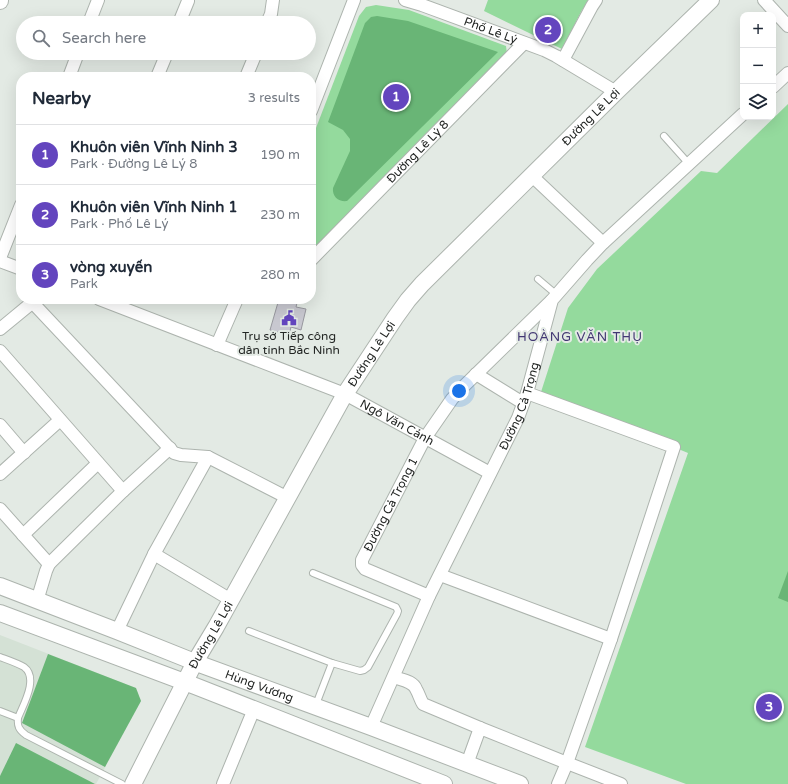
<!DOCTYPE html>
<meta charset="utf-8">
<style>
body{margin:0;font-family:"Varela Round",sans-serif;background:#f6f6f7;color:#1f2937}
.controls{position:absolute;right:12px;top:12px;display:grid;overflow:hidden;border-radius:8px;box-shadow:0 4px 16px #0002}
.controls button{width:36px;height:36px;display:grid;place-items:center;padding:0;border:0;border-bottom:1px solid #e0e1e3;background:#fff;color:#1f2937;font:20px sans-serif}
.you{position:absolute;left:459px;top:391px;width:14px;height:14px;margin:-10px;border:3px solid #fff;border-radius:50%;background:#1a73e8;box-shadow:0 0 0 6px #1a73e833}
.badge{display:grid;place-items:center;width:26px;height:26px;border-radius:50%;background:#6345be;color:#fff;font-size:13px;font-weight:700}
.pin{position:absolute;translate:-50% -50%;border:2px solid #fff;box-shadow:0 1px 4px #0006}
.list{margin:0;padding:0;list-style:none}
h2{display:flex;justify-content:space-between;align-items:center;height:52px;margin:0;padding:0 16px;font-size:17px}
h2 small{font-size:13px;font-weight:400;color:#747a83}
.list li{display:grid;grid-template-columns:26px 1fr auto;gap:12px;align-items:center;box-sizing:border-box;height:60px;padding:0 16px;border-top:1px solid #e0e1e3}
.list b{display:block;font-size:15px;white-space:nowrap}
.list p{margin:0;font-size:13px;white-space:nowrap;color:#747a83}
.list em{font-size:13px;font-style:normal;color:#747a83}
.icon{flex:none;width:22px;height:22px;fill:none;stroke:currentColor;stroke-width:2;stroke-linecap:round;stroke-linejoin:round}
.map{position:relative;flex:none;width:788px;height:784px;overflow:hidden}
.search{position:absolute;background:#fff;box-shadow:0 4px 16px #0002;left:16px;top:16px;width:300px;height:44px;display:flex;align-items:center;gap:10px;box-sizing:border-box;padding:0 14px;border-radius:22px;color:#747a83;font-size:15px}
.panel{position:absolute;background:#fff;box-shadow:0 4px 16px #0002;left:16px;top:72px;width:300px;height:232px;border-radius:16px}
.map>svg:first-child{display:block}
.built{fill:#d4e1d5}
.green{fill:#94da9d}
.water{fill:#69b576}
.building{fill:#c8c8d0;stroke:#98989f}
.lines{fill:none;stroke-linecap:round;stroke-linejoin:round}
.lane-casing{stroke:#adb4ae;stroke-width:8}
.street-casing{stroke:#adb4ae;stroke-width:14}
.secondary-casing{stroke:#adb4ae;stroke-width:18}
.lane{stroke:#fff;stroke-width:6}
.street{stroke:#fff;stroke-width:12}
.secondary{stroke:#fff;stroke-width:16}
.labels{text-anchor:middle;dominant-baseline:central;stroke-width:4;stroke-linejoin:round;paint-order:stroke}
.street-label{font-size:12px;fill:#232624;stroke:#e3eae4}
.poi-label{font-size:12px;fill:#232624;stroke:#e3eae4}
.neighbourhood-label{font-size:13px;letter-spacing:1px;fill:#423773;stroke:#e3eae4}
</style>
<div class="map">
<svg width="788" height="784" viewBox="0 0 788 784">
<rect width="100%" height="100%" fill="#e3eae4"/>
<!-- built -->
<path class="built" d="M0 635 136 688 141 701 96 784H0Z"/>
<!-- green -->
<g class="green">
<path d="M488 0H590L582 10 562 49 484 11Z"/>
<path d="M376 5 409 10 506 46 507 54 317 246 311 250V141L359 16 366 7Z"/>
<path d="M788 104V784H686L585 747 688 453 541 392 568 308 597 269 701 171 717 173Z"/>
</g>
<!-- water -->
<g class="water">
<path d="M377 16 408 21 498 52 347 201C339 202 332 197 333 188L350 151V139L343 130 328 122 365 23 371 17Z"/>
<path d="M788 571V602L778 598Z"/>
<path d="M48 654 136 688 141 701 105 767 22 723Z"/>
<path d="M16 743 95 784H0V776Z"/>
</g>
<!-- building -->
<path class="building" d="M279 299H298L296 307 306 309 301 330 291 327 289 335 270 330Z"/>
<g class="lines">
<!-- lane casing -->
<g class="lane-casing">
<g id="lane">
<path d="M664 136 689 164"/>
<path d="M538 279 557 295"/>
<path d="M249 631 332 663 360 671 364 670 368 667 397 614 398 611 396 607 313 573"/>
<path d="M0 657C8 660 17 663 24 667 39 678 23 705 18 718L0 711"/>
<path d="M315 707 332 663"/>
<path d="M18 718C17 726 19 730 26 735L122 784"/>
</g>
</g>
<!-- street casing -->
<g class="street-casing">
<g id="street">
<path id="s1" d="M405 0 422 5 544 50 556 56 616 92"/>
<path d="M764 0 788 26"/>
<path d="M89 23 98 0"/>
<path d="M179 23 188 1"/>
<path d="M267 23 271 14 273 0"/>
<path d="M563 60 592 6 596 0"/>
<path d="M69 77 78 53"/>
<path d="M157 77 167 53"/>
<path d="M246 77 256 53"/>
<path d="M773 87 788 73"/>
<path d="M311 111 354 0"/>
<path d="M532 176 603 243"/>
<path d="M0 258 21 205"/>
<path id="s2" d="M311 260 524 43"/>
<path d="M0 261 21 269"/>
<path id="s3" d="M99 299 345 394 490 473"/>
<path d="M32 302 174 453 181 455 208 457 288 498"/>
<path d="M0 329 28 306 34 299"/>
<path d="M217 345 237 299"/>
<path d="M0 351 123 491 170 448"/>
<path d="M476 374 523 403"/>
<path d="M527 393 674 447 611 639 567 763 558 784"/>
<path d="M0 425 24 453"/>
<path d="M0 474 60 420"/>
<path d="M0 509 49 564"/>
<path d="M23 535 98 463"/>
<path d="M154 554 231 600"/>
<path d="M440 575 611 639"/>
<path id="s4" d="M429 596 365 569 362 565V560L425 438 452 399 464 386 551 301"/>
<path d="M37 601 46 571 49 564 123 491"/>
<path d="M117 631 154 554 208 457"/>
<path d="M394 677C402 680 413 681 416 689 419 694 420 699 423 704L480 728"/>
<path id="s5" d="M371 727 429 596 518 418 527 393 552 300 587 260 603 243 743 114"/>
<path d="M467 764 480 728 567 763 621 784"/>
<path d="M223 784 254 709"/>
</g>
</g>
<!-- secondary casing -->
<g class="secondary-casing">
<g id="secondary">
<path d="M0 1V0"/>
<path id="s6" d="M0 586 117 631 202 665 371 727 520 784"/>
<path d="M0 613 195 686 444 784"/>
<path id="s7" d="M133 784 195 662 216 627 345 394 395 318 408 300 422 284 616 92 711 0"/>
</g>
</g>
<!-- lane -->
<use href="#lane" class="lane"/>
<!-- street -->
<use href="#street" class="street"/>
<!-- secondary -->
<use href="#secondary" class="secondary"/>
</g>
<!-- icons -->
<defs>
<g id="civic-bare" transform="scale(1.2)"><path d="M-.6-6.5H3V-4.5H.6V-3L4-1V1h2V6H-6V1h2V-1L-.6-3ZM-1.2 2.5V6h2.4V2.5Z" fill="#6345be" stroke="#e3eae4" stroke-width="2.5" paint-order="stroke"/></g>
</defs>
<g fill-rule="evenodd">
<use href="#civic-bare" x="289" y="318"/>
</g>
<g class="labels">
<!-- street labels -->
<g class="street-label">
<text stroke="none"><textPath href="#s1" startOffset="91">Phố Lê Lý</textPath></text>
<text stroke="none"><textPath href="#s7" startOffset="816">Đường Lê Lợi</textPath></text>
<text stroke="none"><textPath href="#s2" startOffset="152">Đường Lê Lý 8</textPath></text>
<text stroke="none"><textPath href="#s7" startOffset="492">Đường Lê Lợi</textPath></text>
<text stroke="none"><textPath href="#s5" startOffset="354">Đường Cả Trọng</textPath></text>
<text stroke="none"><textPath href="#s3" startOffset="323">Ngô Văn Cảnh</textPath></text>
<text stroke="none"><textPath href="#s4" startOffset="142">Đường Cả Trọng 1</textPath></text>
<text stroke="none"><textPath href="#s7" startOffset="168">Đường Lê Lợi</textPath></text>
<text stroke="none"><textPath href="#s6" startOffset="278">Hùng Vương</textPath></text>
</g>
<!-- poi labels -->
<g class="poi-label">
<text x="289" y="336">Trụ sở Tiếp công<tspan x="289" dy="14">dân tỉnh Bắc Ninh</tspan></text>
</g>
<!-- neighbourhood labels -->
<g class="neighbourhood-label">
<text x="580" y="337">HOÀNG VĂN THỤ</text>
</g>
</g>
</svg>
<div class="controls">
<button>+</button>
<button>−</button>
<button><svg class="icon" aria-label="layers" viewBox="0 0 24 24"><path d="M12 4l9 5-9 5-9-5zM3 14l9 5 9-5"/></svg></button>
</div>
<div class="you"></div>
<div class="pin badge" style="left:396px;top:97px">1</div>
<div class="pin badge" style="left:548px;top:30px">2</div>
<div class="pin badge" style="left:769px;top:707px">3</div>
<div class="search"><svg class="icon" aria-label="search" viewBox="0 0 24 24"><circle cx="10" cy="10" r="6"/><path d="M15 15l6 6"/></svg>Search here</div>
<section class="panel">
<h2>Nearby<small>3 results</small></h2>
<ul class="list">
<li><span class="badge">1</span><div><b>Khuôn viên Vĩnh Ninh 3</b><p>Park · Đường Lê Lý 8</p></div><em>190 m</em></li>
<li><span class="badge">2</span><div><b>Khuôn viên Vĩnh Ninh 1</b><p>Park · Phố Lê Lý</p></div><em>230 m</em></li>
<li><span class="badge">3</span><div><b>vòng xuyến</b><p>Park</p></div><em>280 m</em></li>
</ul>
</section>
</div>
